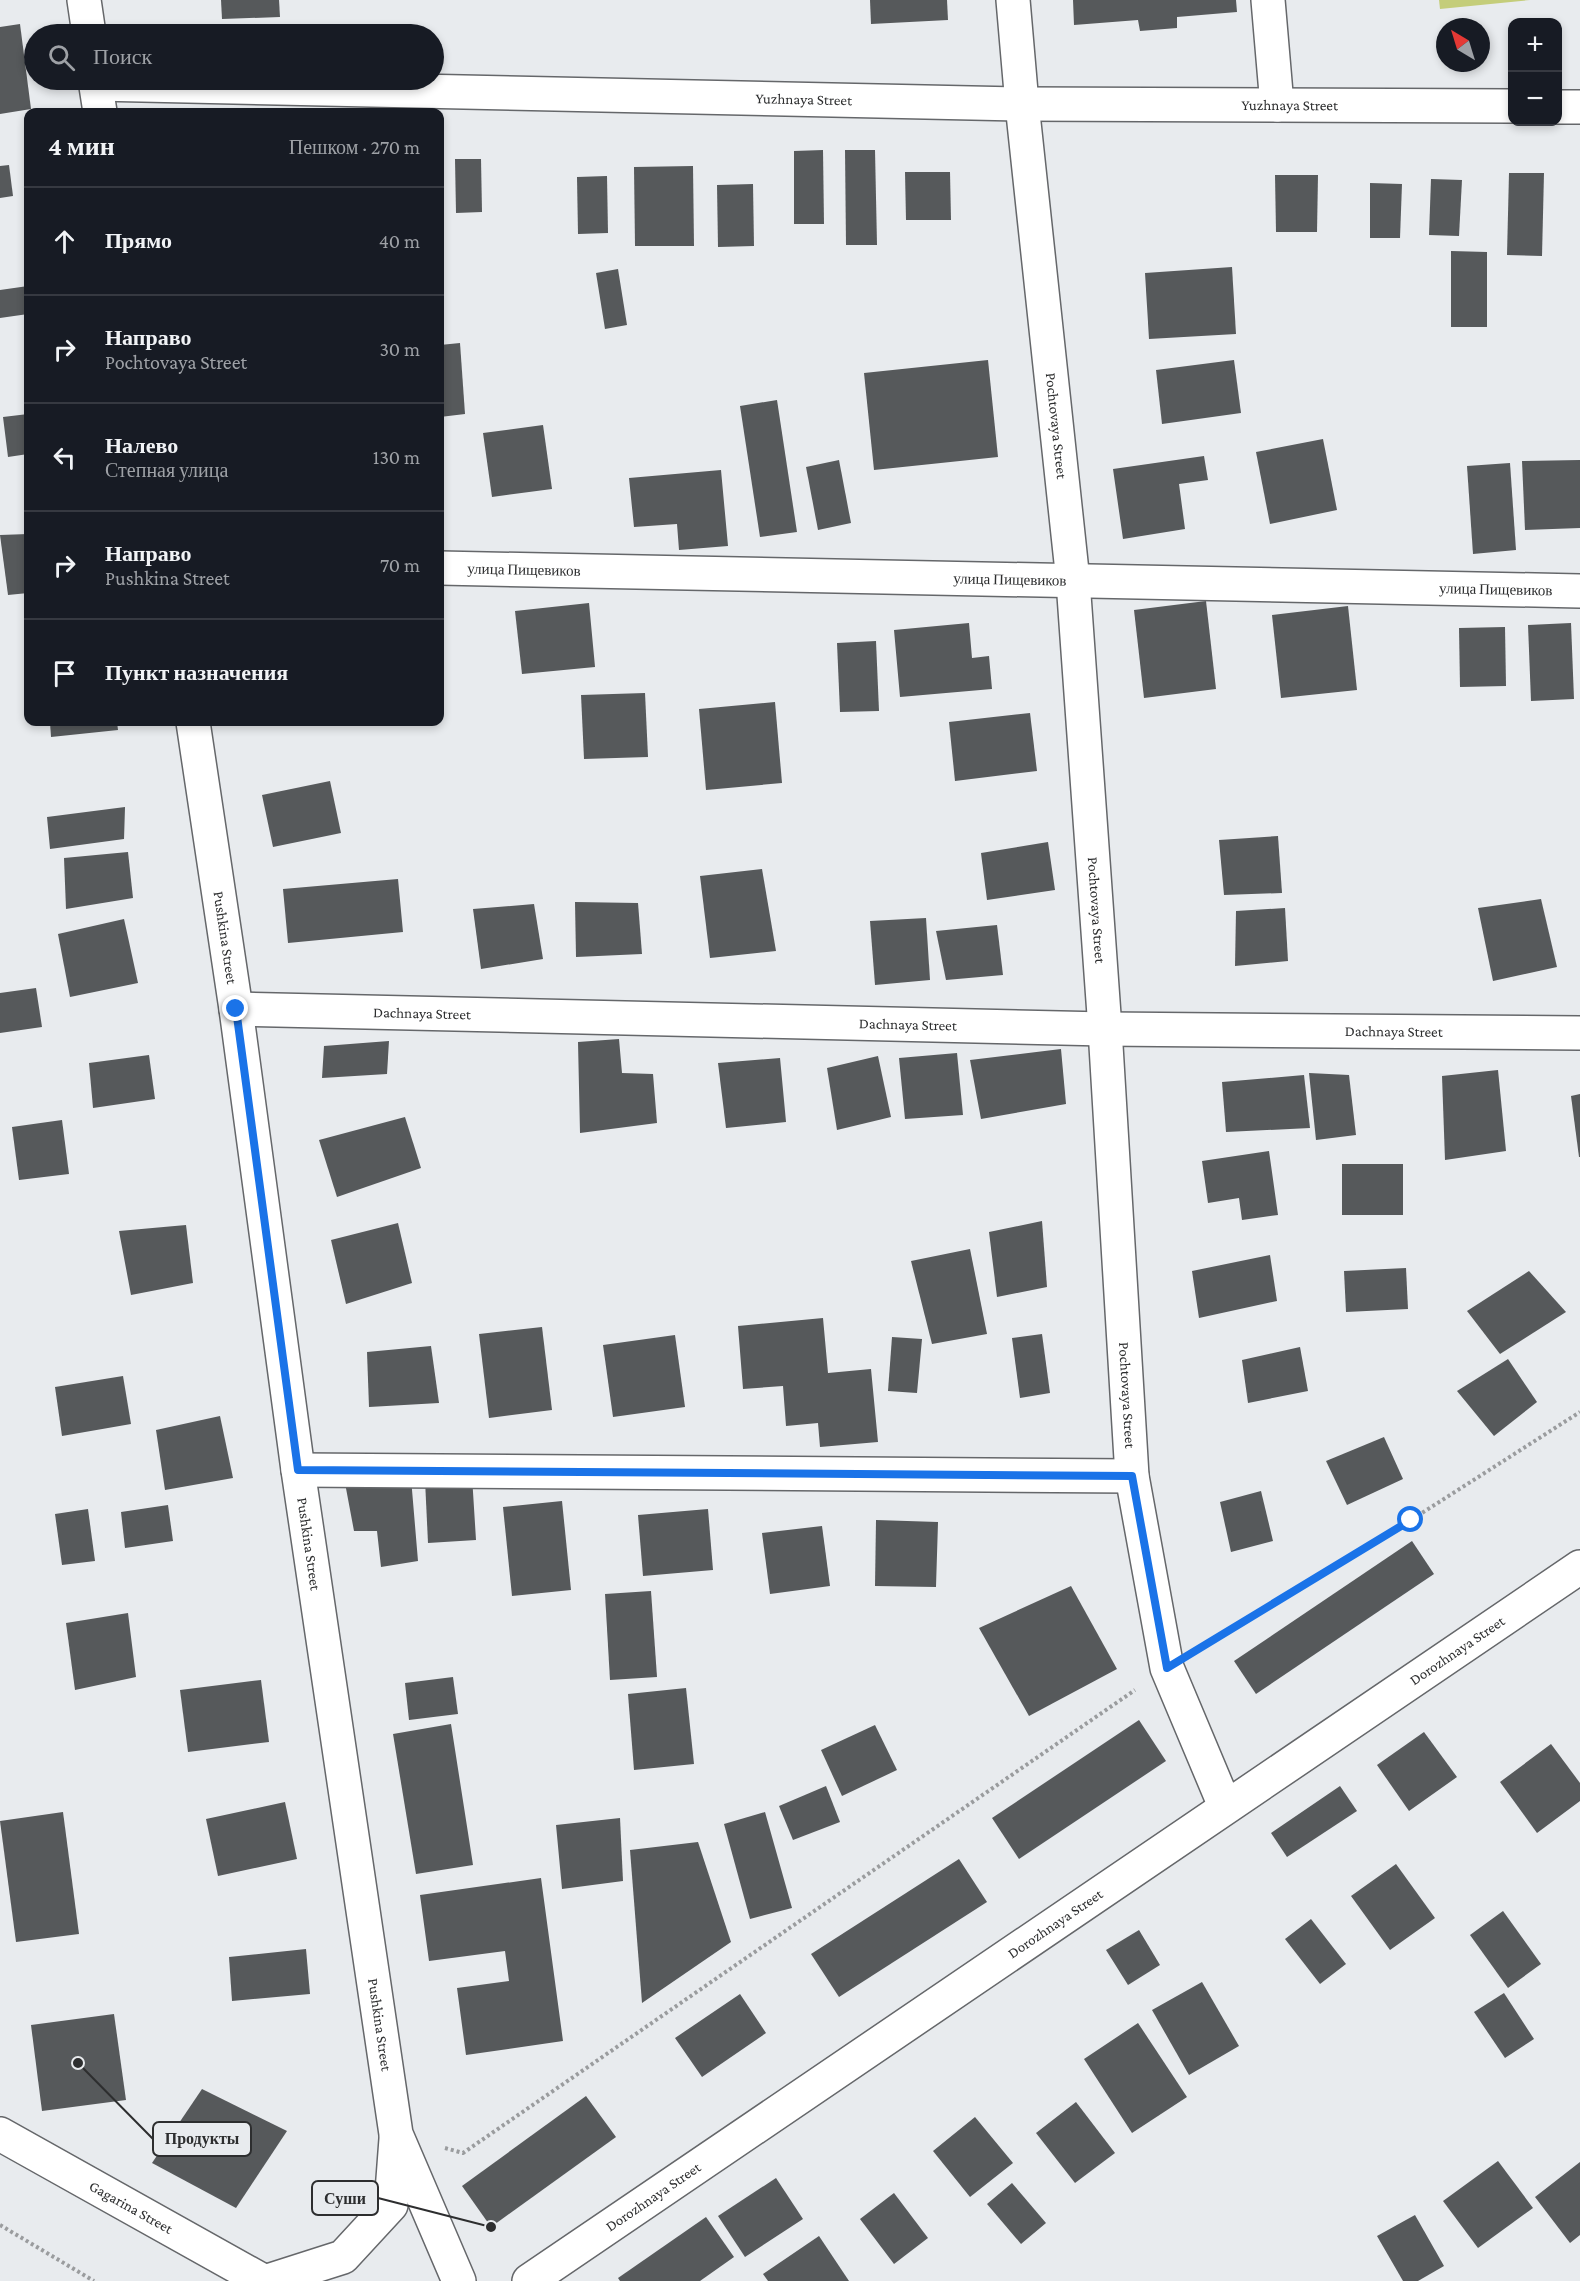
<!DOCTYPE html>
<html lang="ru">
<meta charset="utf-8">
<style>
body{margin:0;font-family:"Crimson Pro",serif;background:#20242c;color:#f1f3f6}
.controls{position:absolute;right:18px;top:18px;display:grid;overflow:hidden;border-radius:12px;box-shadow:0 3px 9px #0003}
.controls button{width:54px;height:54px;display:grid;place-items:center;padding:0;border:0;border-bottom:2px solid #363941;background:#171b24;color:#f1f3f6;font:30px sans-serif}
.compass{position:absolute;left:1436px;top:18px;width:54px;height:54px;border-radius:50%;background:#171b24;box-shadow:0 3px 9px #0003;rotate:322deg}
.stop{position:absolute;width:18px;height:18px;margin:-14px;border:4px solid #1a73e8;border-radius:50%;background:#fff}
.stop.end{background:#1a73e8;border-color:#fff;box-shadow:0 2px 6px #0008}
.list{margin:0;padding:0;list-style:none}
h2{display:flex;justify-content:space-between;align-items:center;height:78px;margin:0;padding:0 24px;font-size:26px}
h2 small{font-size:20px;font-weight:400;color:#9ea1a6}
.list li{display:grid;grid-template-columns:39px 1fr auto;gap:18px;align-items:center;box-sizing:border-box;height:108px;padding:0 24px;border-top:2px solid #363941}
.list b{display:block;font-size:22px;white-space:nowrap}
.list p{margin:0;font-size:20px;white-space:nowrap;color:#9ea1a6}
.list em{font-size:20px;font-style:normal;color:#9ea1a6}
.icon{flex:none;width:33px;height:33px;fill:none;stroke:currentColor;stroke-width:2;stroke-linecap:round;stroke-linejoin:round}
.map{position:relative;flex:none;width:1580px;height:2281px;overflow:hidden}
.search{position:absolute;background:#171b24;box-shadow:0 3px 9px #0003;left:24px;top:24px;width:420px;height:66px;display:flex;align-items:center;gap:15px;box-sizing:border-box;padding:0 21px;border-radius:33px;color:#9ea1a6;font-size:22px}
.panel{position:absolute;background:#171b24;box-shadow:0 3px 9px #0003;left:24px;top:108px;width:420px;height:618px;border-radius:12px}
.map>svg:first-child{display:block}
.green{fill:#c4cd7a}
.building{fill:#56595b}
.lines{fill:none;stroke-linecap:round;stroke-linejoin:round}
.minor-casing{stroke:#65676a;stroke-width:36}
.major-casing{stroke:#65676a;stroke-width:36}
.path{stroke:#9a9c9e;stroke-width:4;stroke-dasharray:3 3;stroke-linecap:butt}
.minor{stroke:#fff;stroke-width:33}
.major{stroke:#fff;stroke-width:33}
.route{stroke:#1a73e8;stroke-width:8}
.labels{text-anchor:middle;dominant-baseline:central;stroke-width:6;stroke-linejoin:round;paint-order:stroke}
.street-label{font-size:15px;fill:#2d2e2f;stroke:#e8ebee}
.leader{fill:none;stroke:#2d2e2f;stroke-width:2}
.callout-dot{fill:#2d2e2f;stroke:#e8ebee;stroke-width:2}
.callout{fill:#e8ebee;stroke:#2d2e2f;stroke-width:2}
.callout-label{font-size:16px;text-anchor:middle;font-weight:bold;fill:#2d2e2f}
</style>
<div class="map">
<svg width="1580" height="2281" viewBox="0 0 1580 2281">
<rect width="100%" height="100%" fill="#e8ebee"/>
<!-- green -->
<path class="green" d="M1439 0H1530L1440 9Z"/>
<!-- building -->
<g class="building">
<path d="M221 0H279L280 17 222 19Z"/>
<path d="M870 0H947L948 20 871 24Z"/>
<path d="M1073 0H1236L1237 12 1177 17V28L1140 31 1138 20 1074 25Z"/>
<path d="M20 24 31 109 0 114V27Z"/>
<path d="M823 150 824 224H794V151Z"/>
<path d="M845 150H875L877 245H846Z"/>
<path d="M455 159H481L482 212 456 213Z"/>
<path d="M9 165 13 196 0 198V166Z"/>
<path d="M693 166 694 246H635L634 167Z"/>
<path d="M905 172H950L951 220H906Z"/>
<path d="M1509 173H1544L1542 256 1507 255Z"/>
<path d="M1275 175H1318L1317 232H1276Z"/>
<path d="M607 176 608 233 578 234 577 177Z"/>
<path d="M1431 179 1462 180 1459 236 1429 235Z"/>
<path d="M1370 183 1402 184 1400 238H1370Z"/>
<path d="M753 184 754 246 718 247 717 185Z"/>
<path d="M1451 251 1487 252V327H1451Z"/>
<path d="M1232 267 1236 334 1149 339 1145 273Z"/>
<path d="M618 269 627 325 605 329 596 273Z"/>
<path d="M28 286V314L0 318V290Z"/>
<path d="M460 343 465 414 440 417V345Z"/>
<path d="M988 360 998 457 874 470 864 373Z"/>
<path d="M1234 360 1241 413 1162 424 1156 370Z"/>
<path d="M777 400 797 532 760 537 740 406Z"/>
<path d="M28 414V454L8 457 3 417Z"/>
<path d="M543 425 552 489 492 497 483 433Z"/>
<path d="M1323 439 1337 510 1270 524 1256 452Z"/>
<path d="M1204 456 1208 480 1179 484 1185 529 1123 539 1113 469Z"/>
<path d="M839 460 851 523 818 530 806 467Z"/>
<path d="M1580 460V528L1525 530 1522 461Z"/>
<path d="M1510 463 1516 550 1473 554 1467 466Z"/>
<path d="M721 470 728 546 679 550 677 524 634 527 629 478Z"/>
<path d="M28 534V593L8 595 0 535Z"/>
<path d="M1206 601 1216 689 1144 698 1134 610Z"/>
<path d="M589 603 595 667 522 674 515 611Z"/>
<path d="M1348 606 1357 690 1281 698 1272 615Z"/>
<path d="M969 623 972 658 989 656 992 689 900 697 894 630Z"/>
<path d="M1571 623 1574 699 1531 701 1528 625Z"/>
<path d="M1505 627 1506 686 1460 687 1459 628Z"/>
<path d="M876 641 879 711 840 712 837 643Z"/>
<path d="M645 693 648 757 584 759 581 695Z"/>
<path d="M775 702 782 783 706 790 699 709Z"/>
<path d="M1030 713 1037 771 955 781 949 722Z"/>
<path d="M50 722H117L118 730 51 737Z"/>
<path d="M330 781 341 833 273 847 262 795Z"/>
<path d="M125 807 124 839 50 849 47 817Z"/>
<path d="M1278 836 1282 893 1224 895 1219 840Z"/>
<path d="M1048 842 1055 890 987 900 981 853Z"/>
<path d="M128 852 133 898 66 909 64 858Z"/>
<path d="M762 869 776 951 710 958 700 876Z"/>
<path d="M398 879 403 932 288 943 283 889Z"/>
<path d="M1541 899 1557 967 1493 981 1478 908Z"/>
<path d="M575 902 638 903 642 954 576 957Z"/>
<path d="M534 904 543 959 481 969 473 909Z"/>
<path d="M1285 908 1288 961 1235 966 1236 911Z"/>
<path d="M926 918 930 980 875 985 870 921Z"/>
<path d="M124 919 138 983 70 997 58 934Z"/>
<path d="M997 925 1003 975 946 980 936 931Z"/>
<path d="M36 988 42 1027 0 1033V993Z"/>
<path d="M619 1039 622 1073 653 1074 657 1123 580 1133 578 1042Z"/>
<path d="M389 1041 387 1074 322 1078 324 1046Z"/>
<path d="M1061 1049 1066 1104 981 1119 970 1060Z"/>
<path d="M957 1053 963 1115 905 1119 899 1058Z"/>
<path d="M149 1055 155 1099 93 1108 89 1063Z"/>
<path d="M878 1056 891 1117 837 1130 827 1068Z"/>
<path d="M780 1058 786 1122 726 1128 718 1063Z"/>
<path d="M1498 1070 1506 1151 1445 1160 1442 1076Z"/>
<path d="M1309 1073 1349 1075 1356 1135 1316 1140Z"/>
<path d="M1304 1075 1310 1128 1226 1132 1222 1082Z"/>
<path d="M1580 1094V1157H1579L1571 1096Z"/>
<path d="M405 1117 421 1168 337 1197 319 1140Z"/>
<path d="M62 1120 69 1174 19 1180 12 1127Z"/>
<path d="M1269 1151 1278 1215 1242 1220 1239 1198 1208 1203 1202 1161Z"/>
<rect x="1342" y="1164" width="61" height="51"/>
<path d="M1042 1221 1047 1287 997 1297 989 1232Z"/>
<path d="M398 1223 412 1283 346 1304 331 1240Z"/>
<path d="M186 1225 193 1283 131 1295 119 1231Z"/>
<path d="M970 1249 987 1334 932 1344 911 1261Z"/>
<path d="M1270 1255 1277 1301 1199 1318 1192 1271Z"/>
<path d="M1406 1268 1408 1309 1346 1312 1344 1271Z"/>
<path d="M1529 1271 1566 1312 1500 1354 1467 1311Z"/>
<path d="M823 1318 828 1373 871 1369 878 1442 820 1447 818 1423 786 1426 783 1386 743 1389 738 1326Z"/>
<path d="M542 1327 552 1410 489 1418 479 1334Z"/>
<path d="M1042 1334 1050 1393 1020 1398 1012 1338Z"/>
<path d="M675 1335 685 1407 613 1417 603 1345Z"/>
<path d="M892 1337 922 1339 917 1393 888 1391Z"/>
<path d="M431 1346 439 1403 369 1407 367 1352Z"/>
<path d="M1300 1347 1308 1391 1248 1403 1242 1360Z"/>
<path d="M1508 1359 1537 1402 1494 1436 1457 1391Z"/>
<path d="M123 1376 131 1424 62 1436 55 1387Z"/>
<path d="M220 1416 233 1478 165 1490 156 1430Z"/>
<path d="M1384 1437 1403 1479 1347 1505 1326 1461Z"/>
<path d="M472 1476 476 1540 428 1543 425 1480Z"/>
<path d="M411 1478 418 1561 381 1567 377 1531H354L345 1483Z"/>
<path d="M1261 1491 1273 1541 1231 1552 1220 1502Z"/>
<path d="M562 1501 571 1590 512 1596 503 1507Z"/>
<path d="M168 1505 173 1541 125 1548 121 1512Z"/>
<path d="M88 1509 95 1561 62 1565 55 1514Z"/>
<path d="M708 1509 713 1570 643 1576 638 1515Z"/>
<path d="M876 1520 938 1522 936 1587 875 1586Z"/>
<path d="M822 1526 830 1586 770 1594 762 1533Z"/>
<path d="M1412 1541 1434 1574 1256 1694 1234 1661Z"/>
<path d="M1071 1586 1117 1669 1029 1716 979 1628Z"/>
<path d="M651 1591 657 1677 610 1680 605 1594Z"/>
<path d="M128 1613 136 1677 75 1690 66 1623Z"/>
<path d="M453 1677 458 1714 409 1720 405 1683Z"/>
<path d="M261 1680 269 1742 188 1752 180 1690Z"/>
<path d="M686 1688 694 1764 634 1770 628 1694Z"/>
<path d="M1139 1720 1166 1761 1019 1859 992 1818Z"/>
<path d="M451 1724 473 1865 416 1874 393 1734Z"/>
<path d="M875 1725 897 1770 842 1796 821 1750Z"/>
<path d="M1424 1732 1457 1777 1409 1811 1377 1765Z"/>
<path d="M1551 1744 1580 1783V1801L1537 1833 1500 1782Z"/>
<path d="M826 1786 840 1822 793 1840 779 1806Z"/>
<path d="M1340 1786 1357 1811 1287 1857 1271 1833Z"/>
<path d="M285 1802 297 1859 218 1876 206 1819Z"/>
<path d="M63 1812 79 1934 16 1942 0 1821Z"/>
<path d="M765 1812 792 1908 750 1919 724 1824Z"/>
<path d="M620 1818 623 1881 562 1889 556 1825Z"/>
<path d="M698 1842 731 1942 642 2003 630 1850Z"/>
<path d="M959 1859 987 1902 839 1997 811 1954Z"/>
<path d="M1396 1864 1435 1918 1390 1950 1351 1896Z"/>
<path d="M541 1878 563 2041 466 2055 457 1988 509 1981 505 1951 429 1961 420 1895Z"/>
<path d="M1503 1911 1541 1964 1508 1988 1470 1935Z"/>
<path d="M1311 1919 1346 1964 1320 1984 1285 1939Z"/>
<path d="M1139 1930 1160 1965 1128 1985 1106 1950Z"/>
<path d="M306 1949 310 1994 232 2001 229 1957Z"/>
<path d="M1202 1982 1239 2046 1189 2075 1152 2010Z"/>
<path d="M1504 1993 1534 2039 1505 2058 1474 2012Z"/>
<path d="M740 1994 766 2033 702 2077 675 2038Z"/>
<path d="M114 2014 126 2100 42 2111 31 2025Z"/>
<path d="M1138 2023 1187 2097 1132 2133 1084 2059Z"/>
<path d="M202 2089 287 2131 236 2208 152 2163Z"/>
<path d="M586 2096 616 2137 491 2227 462 2186Z"/>
<path d="M1076 2102 1115 2153 1075 2183 1036 2133Z"/>
<path d="M975 2117 1013 2163 970 2197 933 2151Z"/>
<path d="M1498 2161 1533 2208 1478 2248 1443 2201Z"/>
<path d="M1580 2162V2235L1570 2243 1535 2197Z"/>
<path d="M776 2178 803 2219 745 2257 718 2216Z"/>
<path d="M1012 2183 1046 2223 1021 2244 987 2204Z"/>
<path d="M894 2193 928 2238 894 2264 860 2219Z"/>
<path d="M1415 2215 1444 2266 1418 2281H1403L1377 2236Z"/>
<path d="M706 2217 734 2257 700 2281H620L618 2278Z"/>
<path d="M819 2236 849 2281H768L763 2274Z"/>
</g>
<g class="lines">
<!-- minor casing -->
<g class="minor-casing">
<g id="minor">
<path d="M84 0 89 34"/>
<path id="s1" d="M1013 0 1022 104 1073 581 1105 1029 1132 1476 1167 1668 1225 1806"/>
<path d="M1268 0 1277 105"/>
<path d="M95 80 100 112"/>
<path id="s2" d="M96 84 1022 104 1512 106"/>
<path d="M1558 107H1580"/>
<path id="s3" d="M440 568 1580 591"/>
<path id="s4" d="M193 722 236 1009 298 1470 396 2134 459 2281"/>
<path id="s5" d="M236 1009 1105 1029 1580 1033"/>
<path d="M298 1470 1132 1476"/>
<path id="s6" d="M0 2134 263 2281"/>
<path d="M268 2281 343 2257 391 2205 396 2139"/>
</g>
</g>
<!-- major casing -->
<g class="major-casing">
<g id="major">
<path id="s7" d="M529 2281 1580 1567"/>
</g>
</g>
<!-- path -->
<g class="path">
<path d="M1202 1647 1411 1520 1580 1412"/>
<path d="M445 2148 463 2153 1135 1690"/>
<path d="M0 2225 94 2281"/>
</g>
<!-- minor -->
<use href="#minor" class="minor"/>
<!-- major -->
<use href="#major" class="major"/>
</g>
<g class="lines">
<!-- route -->
<path class="route" d="M236 1009 298 1470 1132 1476 1167 1668 1411 1520"/>
</g>
<g class="labels">
<!-- street labels -->
<g class="street-label">
<text stroke="none"><textPath href="#s2" startOffset="708">Yuzhnaya Street</textPath></text>
<text stroke="none"><textPath href="#s2" startOffset="1194">Yuzhnaya Street</textPath></text>
<text stroke="none"><textPath href="#s1" startOffset="428">Pochtovaya Street</textPath></text>
<text stroke="none"><textPath href="#s3" startOffset="84">улица Пищевиков</textPath></text>
<text stroke="none"><textPath href="#s3" startOffset="570">улица Пищевиков</textPath></text>
<text stroke="none"><textPath href="#s3" startOffset="1056">улица Пищевиков</textPath></text>
<text stroke="none"><textPath href="#s1" startOffset="914">Pochtovaya Street</textPath></text>
<text stroke="none"><textPath href="#s4" startOffset="218">Pushkina Street</textPath></text>
<text stroke="none"><textPath href="#s5" startOffset="186">Dachnaya Street</textPath></text>
<text stroke="none"><textPath href="#s5" startOffset="672">Dachnaya Street</textPath></text>
<text stroke="none"><textPath href="#s5" startOffset="1158">Dachnaya Street</textPath></text>
<text stroke="none"><textPath href="#s1" startOffset="1400">Pochtovaya Street</textPath></text>
<text stroke="none"><textPath href="#s4" startOffset="830">Pushkina Street</textPath></text>
<text stroke="none"><textPath href="#s7" startOffset="1122">Dorozhnaya Street</textPath></text>
<text stroke="none"><textPath href="#s7" startOffset="636">Dorozhnaya Street</textPath></text>
<text stroke="none"><textPath href="#s4" startOffset="1316">Pushkina Street</textPath></text>
<text stroke="none"><textPath href="#s7" startOffset="150">Dorozhnaya Street</textPath></text>
<text stroke="none"><textPath href="#s6" startOffset="150">Gagarina Street</textPath></text>
</g>
</g>
<!-- callouts -->
<path class="leader" d="M78 2063L153 2139M491 2227L378 2198"/>
<g class="callout-dot">
<circle cx="78" cy="2063" r="6"/>
<circle cx="491" cy="2227" r="6"/>
</g>
<g class="callout">
<rect x="153" y="2122" width="98" height="34" rx="6"/>
<rect x="312" y="2181" width="66" height="34" rx="6"/>
</g>
<g class="callout-label">
<text x="202" y="2144">Продукты</text>
<text x="345" y="2204">Суши</text>
</g>
</svg>
<div class="controls">
<button>+</button>
<button>−</button>
</div>
<svg class="compass" viewBox="-18 -18 36 36"><path d="M0-13l5 13h-10z" fill="#e53935"/><path d="M0 13l5-13h-10z" fill="#9ea1a6"/></svg>
<div class="stop" style="left:1411px;top:1520px"></div>
<div class="stop end" style="left:236px;top:1009px"></div>
<div class="search"><svg class="icon" aria-label="search" viewBox="0 0 24 24"><circle cx="10" cy="10" r="6"/><path d="M15 15l6 6"/></svg>Поиск</div>
<section class="panel">
<h2>4 мин<small>Пешком · 270 m</small></h2>
<ul class="list">
<li><svg class="icon" aria-label="ahead" viewBox="0 0 24 24"><path d="M12 20V5M6 11l6-6 6 6"/></svg><div><b>Прямо</b></div><em>40 m</em></li>
<li><svg class="icon" aria-label="right" viewBox="0 0 24 24"><path d="M7 20v-9h11M14 6l5 5-5 5"/></svg><div><b>Направо</b><p>Pochtovaya Street</p></div><em>30 m</em></li>
<li><svg class="icon" aria-label="left" viewBox="0 0 24 24"><path d="M17 20v-9H6M10 6l-5 5 5 5"/></svg><div><b>Налево</b><p>Степная улица</p></div><em>130 m</em></li>
<li><svg class="icon" aria-label="right" viewBox="0 0 24 24"><path d="M7 20v-9h11M14 6l5 5-5 5"/></svg><div><b>Направо</b><p>Pushkina Street</p></div><em>70 m</em></li>
<li><svg class="icon" aria-label="arrive" viewBox="0 0 24 24"><path d="M6 21V4h12l-3 4 3 4H6"/></svg><div><b>Пункт назначения</b></div></li>
</ul>
</section>
</div>
